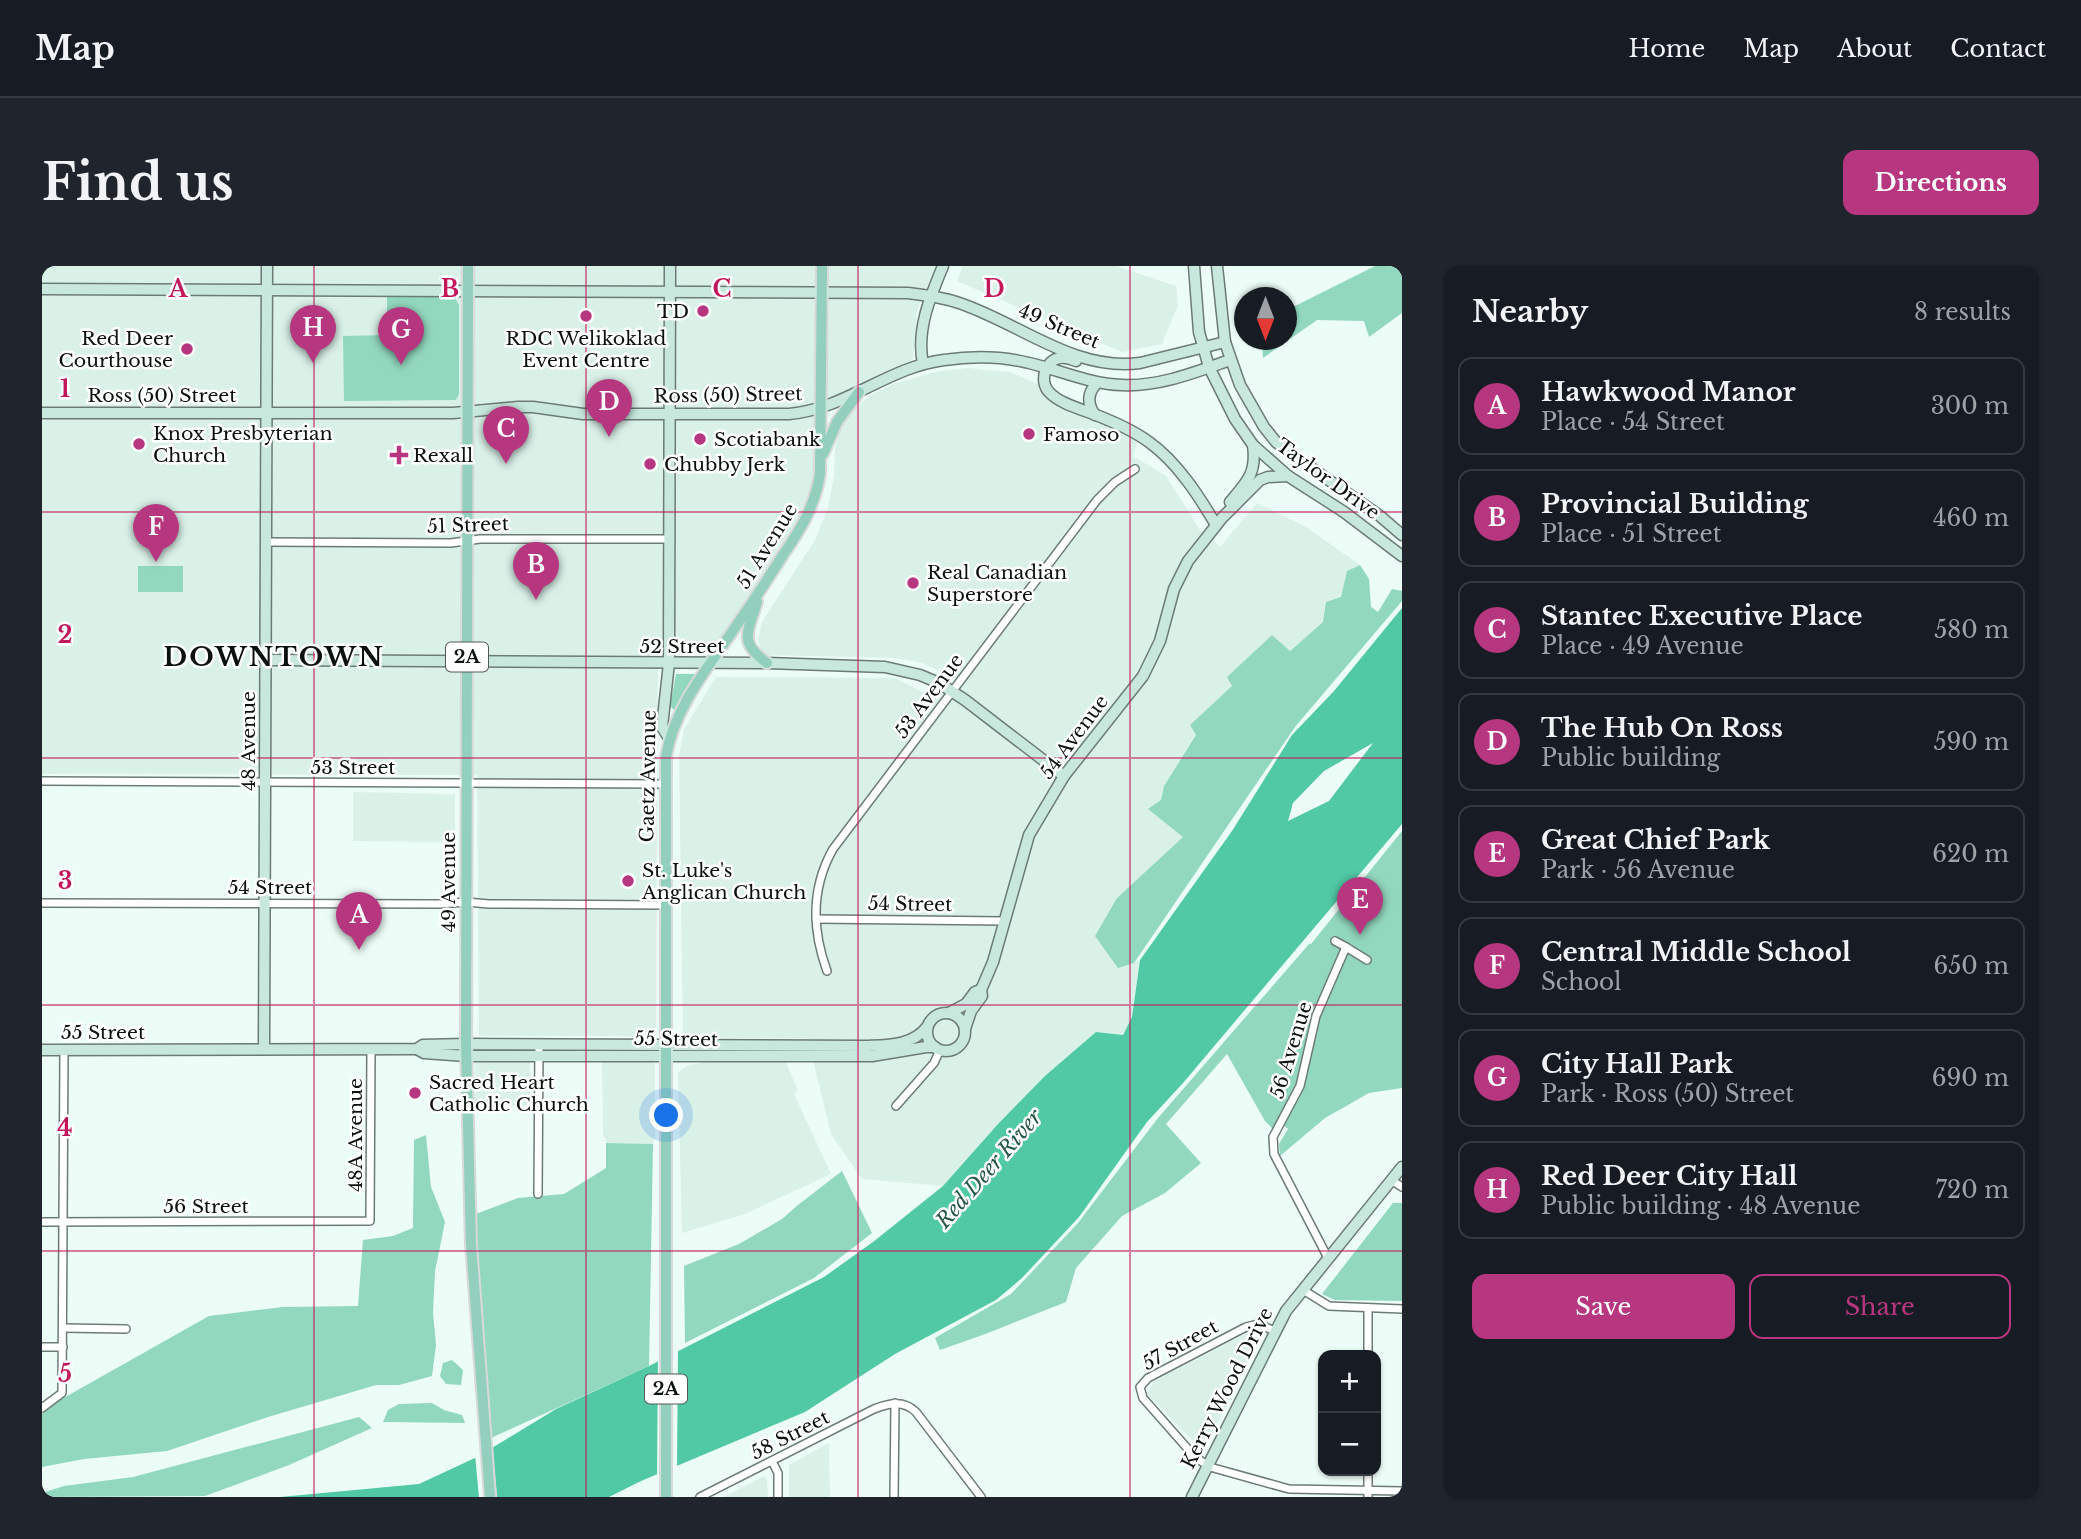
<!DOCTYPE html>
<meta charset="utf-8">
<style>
body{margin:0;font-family:"Libre Baskerville",serif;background:#20242c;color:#f1f3f6}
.controls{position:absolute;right:21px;bottom:21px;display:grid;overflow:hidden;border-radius:14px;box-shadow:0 2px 5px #0004}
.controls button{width:63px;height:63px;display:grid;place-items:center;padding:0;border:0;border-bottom:2px solid #363941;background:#171b24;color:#f1f3f6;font:35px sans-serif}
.compass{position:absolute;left:1192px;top:21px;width:63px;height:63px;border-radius:50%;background:#171b24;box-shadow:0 2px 5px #0004;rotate:180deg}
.you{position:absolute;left:625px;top:850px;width:24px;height:24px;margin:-18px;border:5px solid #fff;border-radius:50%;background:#1a73e8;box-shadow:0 0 0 10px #1a73e833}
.badge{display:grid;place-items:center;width:46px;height:46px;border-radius:50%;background:#b73680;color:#fff;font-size:23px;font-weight:700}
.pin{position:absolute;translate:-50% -58px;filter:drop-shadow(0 2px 4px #0008)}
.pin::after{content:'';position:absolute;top:37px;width:24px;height:21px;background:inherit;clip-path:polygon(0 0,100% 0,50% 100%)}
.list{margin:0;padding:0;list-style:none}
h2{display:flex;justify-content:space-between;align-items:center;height:91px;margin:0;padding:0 28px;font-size:30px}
h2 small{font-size:23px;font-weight:400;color:#9ea1a6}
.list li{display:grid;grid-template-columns:46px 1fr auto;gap:21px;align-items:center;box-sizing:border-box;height:98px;margin:0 14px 14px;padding:0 14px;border:2px solid #363941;border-radius:14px}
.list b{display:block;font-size:26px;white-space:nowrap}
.list p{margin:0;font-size:23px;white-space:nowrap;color:#9ea1a6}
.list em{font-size:23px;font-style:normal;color:#9ea1a6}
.actions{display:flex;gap:14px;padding:21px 28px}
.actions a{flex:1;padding:16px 0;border:2px solid #b73680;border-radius:14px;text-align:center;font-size:24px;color:#b73680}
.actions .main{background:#b73680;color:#fff}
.map{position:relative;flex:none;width:1360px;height:1231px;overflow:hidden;border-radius:14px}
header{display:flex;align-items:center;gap:42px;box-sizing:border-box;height:98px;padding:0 35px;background:#171b24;border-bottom:2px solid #363941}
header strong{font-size:33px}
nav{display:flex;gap:38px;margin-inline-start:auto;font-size:24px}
.intro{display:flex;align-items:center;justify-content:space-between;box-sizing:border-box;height:168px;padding:0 42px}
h1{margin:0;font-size:49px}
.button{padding:18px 32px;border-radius:14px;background:#b73680;color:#fff;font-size:24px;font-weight:700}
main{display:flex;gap:42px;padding:0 42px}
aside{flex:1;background:#171b24;border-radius:14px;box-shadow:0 2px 5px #0004}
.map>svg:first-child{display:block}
.built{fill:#daf1e8}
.green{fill:#92d8be}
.water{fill:#51c9a4;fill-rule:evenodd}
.pier{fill:#ecfcf6}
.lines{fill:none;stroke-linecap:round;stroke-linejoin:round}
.street-casing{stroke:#6d7b75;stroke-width:10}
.secondary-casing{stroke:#6d7b75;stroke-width:13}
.primary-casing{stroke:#d8d9d8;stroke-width:14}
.street{stroke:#fff;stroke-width:7}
.secondary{stroke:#c8e8de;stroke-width:10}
.primary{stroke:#92d0bd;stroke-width:10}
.grid{fill:none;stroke:#c2185b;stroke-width:2;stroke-opacity:0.55}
.poi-dot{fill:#b73680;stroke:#fff;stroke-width:2.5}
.labels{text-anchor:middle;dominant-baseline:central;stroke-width:5;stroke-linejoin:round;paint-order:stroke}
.shield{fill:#fff;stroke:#545856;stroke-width:2}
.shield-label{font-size:18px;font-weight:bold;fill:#0b110e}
.poi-label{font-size:19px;fill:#0b110e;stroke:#fff;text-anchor:start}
.street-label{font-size:19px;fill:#0b110e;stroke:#fff}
.water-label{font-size:21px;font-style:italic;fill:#265747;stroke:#fff}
.district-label{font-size:26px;font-weight:bold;letter-spacing:2px;fill:#0b110e;stroke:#fff}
.grid-label{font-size:23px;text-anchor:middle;font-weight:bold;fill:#c2185b;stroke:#fff;stroke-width:5;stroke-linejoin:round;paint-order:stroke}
</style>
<header>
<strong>Map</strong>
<nav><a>Home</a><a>Map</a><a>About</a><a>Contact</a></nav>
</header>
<div class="intro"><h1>Find us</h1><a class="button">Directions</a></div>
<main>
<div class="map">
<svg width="1360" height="1231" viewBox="0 0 1360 1231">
<rect width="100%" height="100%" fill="#ecfcf6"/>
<!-- built -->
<g class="built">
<path d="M0 0H894L875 44 871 94 795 130 772 133 773 207 770 229 754 263 671 386H616L614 770H437L435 509 0 508Z"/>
<path d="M921 0H1074L1134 20 1136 39 1120 78 1080 86 915 15Z"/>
<path d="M927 102 968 106 1052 142 1099 165 1091 190 1124 210 1158 264 1178 281 1215 237 1264 261 1318 299 1305 305 1299 331 1282 356 1247 385 1230 369 1185 411 1190 420 1148 459 1154 469 1122 520 1119 534 1141 571 1075 632 1076 702 1098 694 1090 752 1080 769 1054 766 1003 811 956 858 901 920 820 913 789 868 773 802 769 773 641 771 637 489 642 463 674 411 853 412 895 433 915 413 880 397 854 392 721 389 716 374 720 356 773 274 786 242 792 210 793 182 798 163 807 148 827 130 851 118 897 105Z"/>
<path d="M311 526 413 528V576L311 575Z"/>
<path d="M742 792 756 824 752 828 789 908 703 948 640 967 636 806 645 800 658 797Z"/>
<path d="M488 793 489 840 432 838 433 797Z"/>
<path d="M560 795 613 796V870L611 878 565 877 561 869Z"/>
<path d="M1203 1068 1216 1073 1166 1177 1158 1182 1105 1128 1111 1116Z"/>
<path d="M787 1177 788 1231H747V1199Z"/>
<path d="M722 1210 725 1213 726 1231H682Z"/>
</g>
<!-- green -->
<g class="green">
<path d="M1333 0H1360V47L1327 71 1322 55 1275 54 1221 92 1220 74H1244L1245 44Z"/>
<path d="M406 29 412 30 417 39V128L414 134 302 135 301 70 345 69V31Z"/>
<path d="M1318 299 1327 313 1329 341 1336 346 1350 323 1360 325V335L1253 461 1092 697 1076 702 1053 670 1075 632 1141 571 1106 543 1119 534 1122 520 1154 469 1148 459 1190 420 1185 411 1230 369 1248 385 1281 356 1284 336 1299 331 1305 305Z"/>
<rect x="96" y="300" width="45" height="26"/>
<path d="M634 408H654L632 444 628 440Z"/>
<path d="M1360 565V822L1327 827 1283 852 1238 890 1237 878 1246 863 1235 854 1231 863 1223 855 1185 788 1124 858 1159 897 1123 927 1080 950 1034 1002 1024 1036 946 1067 898 1084 893 1072 969 1028 1036 957 1116 852 1267 678H1269Z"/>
<path d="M384 869 389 921 403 956 393 1005 391 1046 394 1079 390 1110 357 1119H334L226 1151 125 1185 42 1193 0 1201V1148L18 1134 167 1050 241 1041 316 1040 321 974 351 970 371 962 372 874Z"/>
<path d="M564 877 611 878 607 1100 449 1172 434 1014V948L476 932 522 928 564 902Z"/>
<path d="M800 905 830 967 772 1012 643 1077 642 1000 697 978 740 953 756 939Z"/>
<path d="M1351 937H1360V1035L1293 1034 1280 1028Z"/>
<path d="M410 1094 421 1104 419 1119 404 1118 398 1110 401 1097Z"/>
<path d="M390 1137 402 1144 420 1149 423 1157 341 1156 346 1144 357 1138Z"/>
<path d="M317 1151 330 1162 247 1199 163 1230 0 1231V1227L22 1220 91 1211Z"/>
</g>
<!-- water -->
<path class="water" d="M1360 342V558L1141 817 1105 856 1037 951 980 1012 954 1034 853 1088 763 1146 599 1215 567 1231H238L377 1218 435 1191 514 1143 607 1100 782 1011 831 976 901 920 956 858 1003 810 1054 766 1081 769 1090 751 1098 694 1190 565 1250 469 1292 425ZM1331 477 1287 535 1246 555 1251 537 1282 505Z"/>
<!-- pier -->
<g class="pier">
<path d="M636 1081 635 1204 615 1212 616 1091Z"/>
<path d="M450 1178 455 1231H437L433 1189Z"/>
</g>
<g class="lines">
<!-- street casing -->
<g class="street-casing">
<g id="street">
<path d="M224 276 409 277 438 273H628"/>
<path d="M0 515 622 518"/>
<path d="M0 637 398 638 424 636 447 638 623 639"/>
<path d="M774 653 962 655"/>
<path d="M1293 675 1304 681"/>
<path d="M785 705C770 664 769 622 791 583L1055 234 1073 216 1093 203"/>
<path d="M854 840 892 797 898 784"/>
<path d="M1349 914 1360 921"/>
<path d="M496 928 497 778"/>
<path d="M0 956 328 955 329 783"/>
<path d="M1286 992 1232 888 1231 871 1258 820 1274 750 1304 681 1325 694"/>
<path d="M1261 1024 1287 1040 1360 1043"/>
<path d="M21 1062 84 1063"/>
<path d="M1233 1065 1216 1058 1204 1061 1106 1112 1098 1121 1101 1132 1153 1191 1168 1201 1247 1223 1360 1225"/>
<path d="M0 1081H21"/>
<path d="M1326 1089V1042"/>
<path d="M0 1142 20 1127 22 783"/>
<path d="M730 1195 736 1207V1231"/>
<path d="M1326 1205V1231"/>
<path d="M658 1231 832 1143C847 1137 862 1134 874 1146L939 1231"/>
<path d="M852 1231 853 1137"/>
</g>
</g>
<!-- secondary casing -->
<g class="secondary-casing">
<g id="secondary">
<path d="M1152 0 1157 66 1167 101 1193 153 1211 179 1246 210 1302 246 1360 290"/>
<path d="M1175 0 1183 76 1198 119 1222 161 1234 176 1254 191 1338 250 1360 269"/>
<path d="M0 23 866 27C882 29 899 31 914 36 975 55 1031 106 1098 97L1183 76"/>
<path d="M1034 95C1029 93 1023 91 1018 92 1003 94 997 115 1007 126 1018 138 1039 143 1054 149 1072 156 1092 165 1107 176 1135 196 1157 230 1174 259"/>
<path d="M881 98C874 64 888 31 901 0"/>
<path d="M0 147H411L476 141H491L541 148H747C804 143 846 101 902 94 930 90 959 90 987 97 1018 104 1047 118 1080 119 1117 121 1154 106 1188 94"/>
<path d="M1053 149C1045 138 1045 127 1055 117"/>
<path d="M1188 236C1205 216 1215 207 1211 179"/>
<path d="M223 394 725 397 843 401 878 409 897 417 923 434 1022 510"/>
<path d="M627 472 620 461 627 397 628 0"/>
<path d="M907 747 924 738 933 726 939 724"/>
<circle cx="904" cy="766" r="19"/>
<path d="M923 763 929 745 940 730 939 724 951 696 987 569 1022 510 1101 410 1118 375 1132 323 1146 295 1180 252 1218 214 1226 211 1246 210"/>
<path d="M222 783 225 0"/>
<path d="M375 783 382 787 424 790H830L884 781H893"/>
<path d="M0 784 375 783 381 779 424 778 826 780C848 779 871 779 885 761"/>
<path d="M1150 1231 1244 1045 1360 901"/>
</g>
</g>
<!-- primary casing -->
<g class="primary-casing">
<g id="primary">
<path d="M426 0 424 778 429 978 448 1231"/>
<path d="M781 188 795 156 817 126"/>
<path d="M715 336C706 366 696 376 725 397"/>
<path d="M624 1231V491C631 446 662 406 688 369 706 343 724 316 741 289 759 263 773 240 778 208L780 0"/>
</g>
</g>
<!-- street -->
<use href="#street" class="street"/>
<!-- secondary -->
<use href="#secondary" class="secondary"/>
<!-- primary -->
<use href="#primary" class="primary"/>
</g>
<!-- grid -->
<path class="grid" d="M272 0V1231M544 0V1231M816 0V1231M1088 0V1231M0 246H1360M0 492H1360M0 739H1360M0 985H1360"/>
<!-- markers -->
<g class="poi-dot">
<circle cx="661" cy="45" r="7"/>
<circle cx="544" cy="50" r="7"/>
<circle cx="145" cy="83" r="7"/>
<circle cx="987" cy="168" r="7"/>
<circle cx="658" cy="173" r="7"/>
<circle cx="97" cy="178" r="7"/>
<path d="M353.5 178.5h7v7h7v7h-7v7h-7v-7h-7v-7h7z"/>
<circle cx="608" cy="198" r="7"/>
<circle cx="871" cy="317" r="7"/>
<circle cx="586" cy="615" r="7"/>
<circle cx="373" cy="827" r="7"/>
</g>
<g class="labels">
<!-- shield labels -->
<g class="shield">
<rect x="404" y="376.5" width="42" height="29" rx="5"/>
<rect x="603" y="1108.5" width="42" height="29" rx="5"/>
</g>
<g class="shield-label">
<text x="425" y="391">2A</text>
<text x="624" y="1123">2A</text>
</g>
<!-- poi labels -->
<g class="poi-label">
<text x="647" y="45" text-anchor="end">TD</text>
<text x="131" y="72" text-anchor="end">Red Deer<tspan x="131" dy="22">Courthouse</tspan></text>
<text x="544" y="72" text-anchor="middle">RDC Welikoklad<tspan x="544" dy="22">Event Centre</tspan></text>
<text x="111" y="167">Knox Presbyterian<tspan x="111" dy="22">Church</tspan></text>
<text x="1001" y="168">Famoso</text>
<text x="672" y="173">Scotiabank</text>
<text x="371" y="189">Rexall</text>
<text x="622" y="198">Chubby Jerk</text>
<text x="885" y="306">Real Canadian<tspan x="885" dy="22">Superstore</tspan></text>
<text x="600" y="604">St. Luke's<tspan x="600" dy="22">Anglican Church</tspan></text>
<text x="387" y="816">Sacred Heart<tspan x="387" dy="22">Catholic Church</tspan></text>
</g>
<!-- street labels -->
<g class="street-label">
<text transform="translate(1017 60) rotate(23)">49 Street</text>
<text x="120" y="129">Ross (50) Street</text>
<text transform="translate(686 129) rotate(-1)">Ross (50) Street</text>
<text transform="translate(1286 213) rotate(36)">Taylor Drive</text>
<text transform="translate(426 259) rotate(-2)">51 Street</text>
<text transform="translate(725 280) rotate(-58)">51 Avenue</text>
<text x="640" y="380">52 Street</text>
<text transform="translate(887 430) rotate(-53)">53 Avenue</text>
<text transform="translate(1032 471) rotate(-53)">54 Avenue</text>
<text transform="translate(206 475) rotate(-90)">48 Avenue</text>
<text x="311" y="501">53 Street</text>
<text transform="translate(606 510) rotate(-89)">Gaetz Avenue</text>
<text transform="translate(406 616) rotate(-90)">49 Avenue</text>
<text x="228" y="621">54 Street</text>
<text transform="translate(868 638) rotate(1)">54 Street</text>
<text x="61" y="766">55 Street</text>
<text transform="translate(634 773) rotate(1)">55 Street</text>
<text transform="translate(1249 784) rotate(-73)">56 Avenue</text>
<text transform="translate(313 869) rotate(-90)">48A Avenue</text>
<text x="164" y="940">56 Street</text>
<text transform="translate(1138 1079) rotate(-29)">57 Street</text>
<text transform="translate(1185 1122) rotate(-63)">Kerry Wood Drive</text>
<text transform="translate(748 1169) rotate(-27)">58 Street</text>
</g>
<!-- water labels -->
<g class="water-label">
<text transform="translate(947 903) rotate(-49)">Red Deer River</text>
</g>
<!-- district labels -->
<g class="district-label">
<text x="232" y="391">DOWNTOWN</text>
</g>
</g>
<g class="grid-label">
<text x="136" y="31">A</text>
<text x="408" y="31">B</text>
<text x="680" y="31">C</text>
<text x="952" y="31">D</text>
<text x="23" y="131">1</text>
<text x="23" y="377">2</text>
<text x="23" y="623">3</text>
<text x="23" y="870">4</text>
<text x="23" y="1116">5</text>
</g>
</svg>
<div class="controls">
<button>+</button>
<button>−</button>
</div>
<svg class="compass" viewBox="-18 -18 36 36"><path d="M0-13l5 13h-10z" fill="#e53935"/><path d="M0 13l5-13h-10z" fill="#9ea1a6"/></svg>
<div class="you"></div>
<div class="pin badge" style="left:317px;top:684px">A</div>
<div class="pin badge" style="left:494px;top:334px">B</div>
<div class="pin badge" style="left:464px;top:198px">C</div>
<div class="pin badge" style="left:567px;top:171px">D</div>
<div class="pin badge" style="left:1318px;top:669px">E</div>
<div class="pin badge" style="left:114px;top:296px">F</div>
<div class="pin badge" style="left:359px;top:99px">G</div>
<div class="pin badge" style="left:271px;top:97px">H</div>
</div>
<aside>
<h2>Nearby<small>8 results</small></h2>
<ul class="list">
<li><span class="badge">A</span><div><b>Hawkwood Manor</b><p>Place · 54 Street</p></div><em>300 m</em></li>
<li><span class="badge">B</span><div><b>Provincial Building</b><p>Place · 51 Street</p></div><em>460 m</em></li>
<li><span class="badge">C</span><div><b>Stantec Executive Place</b><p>Place · 49 Avenue</p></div><em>580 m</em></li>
<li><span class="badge">D</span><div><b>The Hub On Ross</b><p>Public building</p></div><em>590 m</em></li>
<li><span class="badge">E</span><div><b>Great Chief Park</b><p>Park · 56 Avenue</p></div><em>620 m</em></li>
<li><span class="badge">F</span><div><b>Central Middle School</b><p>School</p></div><em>650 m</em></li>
<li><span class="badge">G</span><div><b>City Hall Park</b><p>Park · Ross (50) Street</p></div><em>690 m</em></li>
<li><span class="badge">H</span><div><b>Red Deer City Hall</b><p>Public building · 48 Avenue</p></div><em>720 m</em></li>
</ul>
<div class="actions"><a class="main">Save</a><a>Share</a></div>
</aside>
</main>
